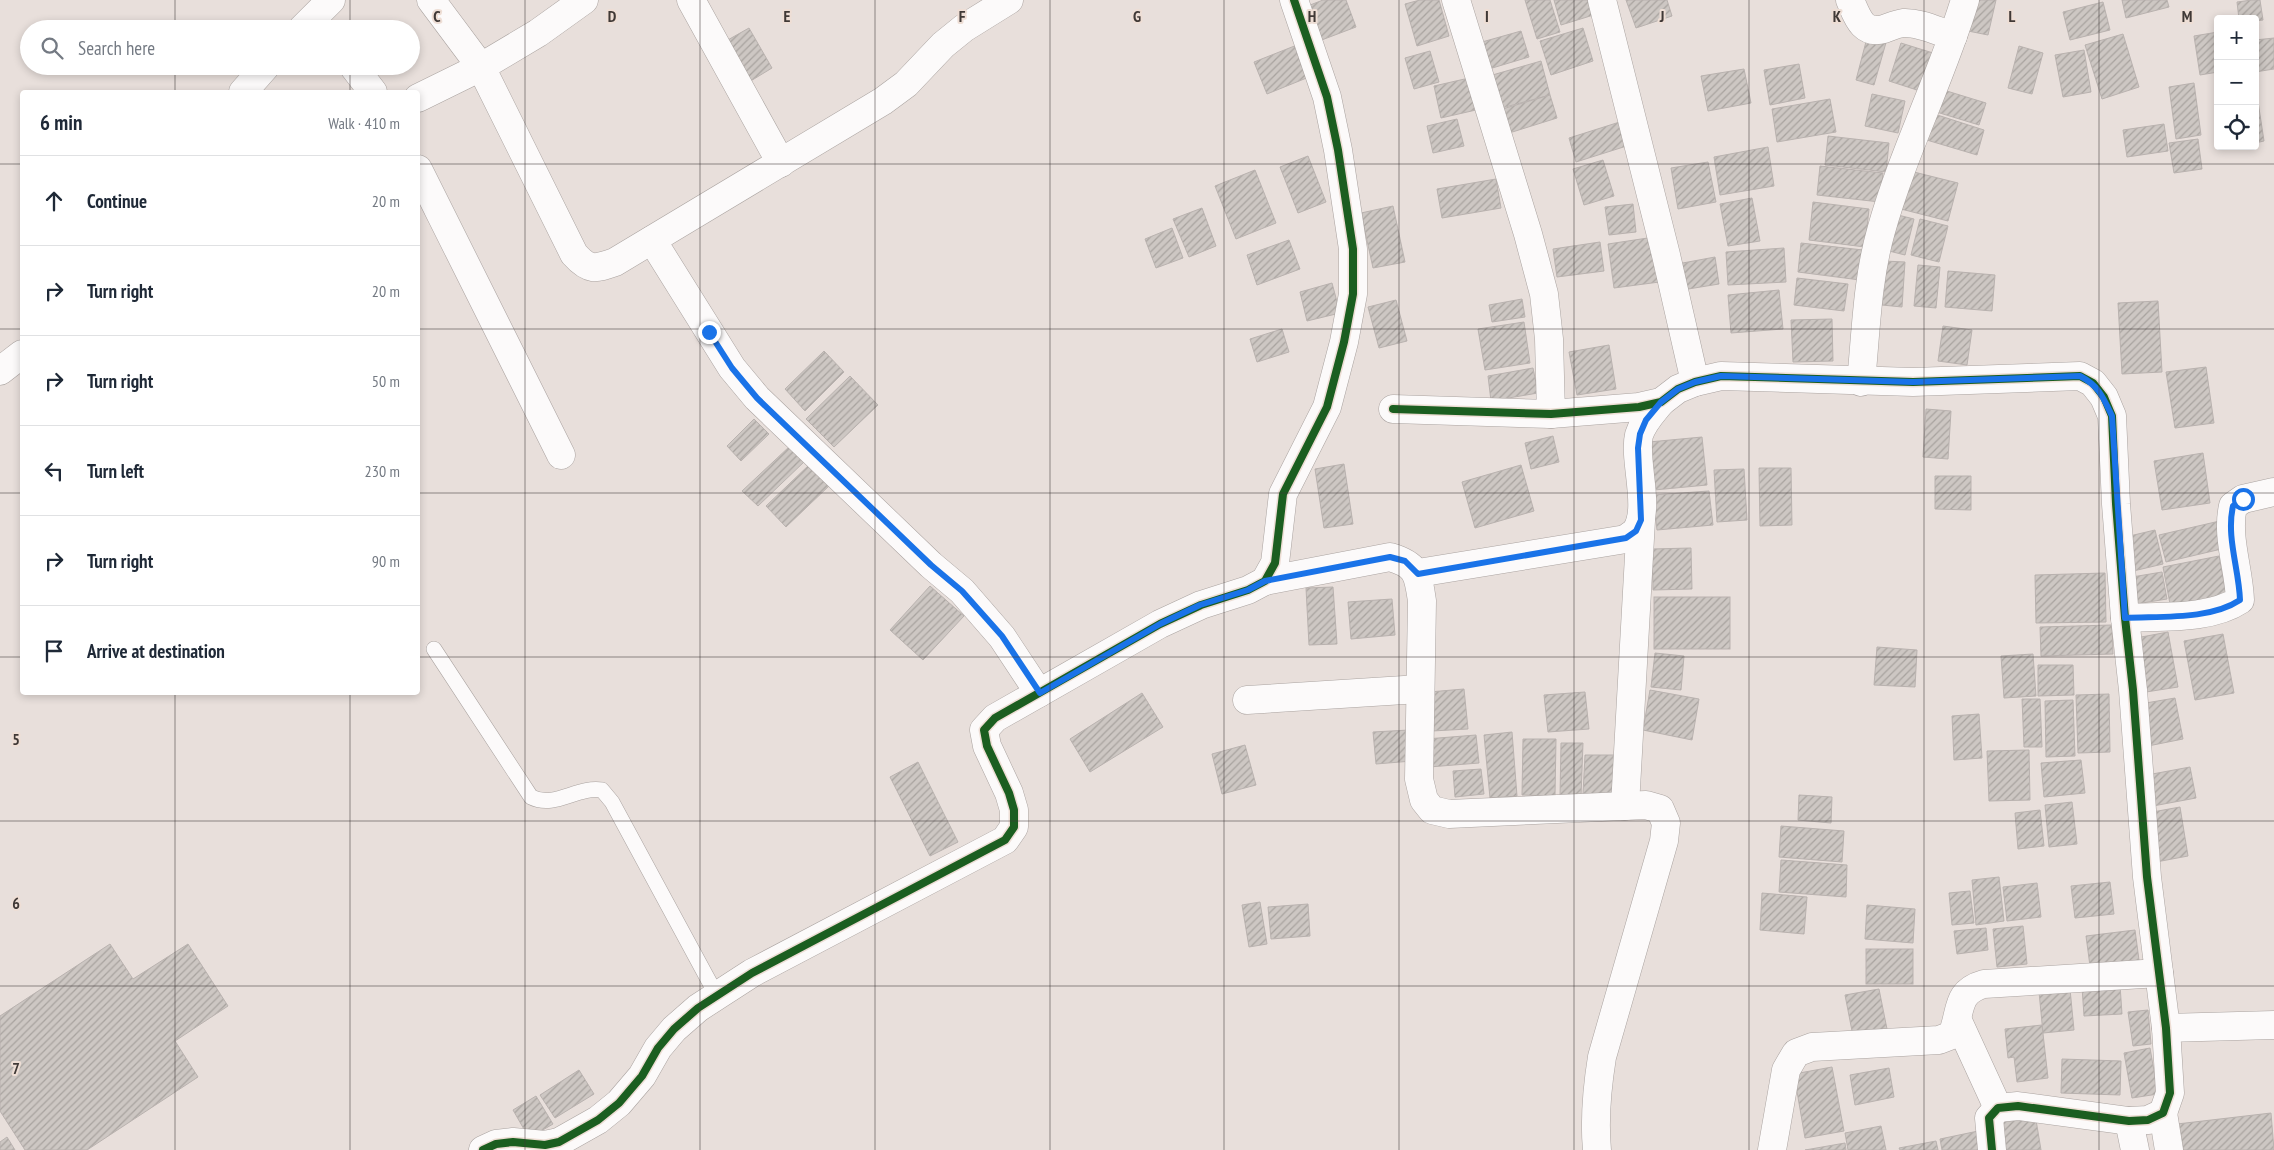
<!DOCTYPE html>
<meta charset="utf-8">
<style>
body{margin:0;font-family:"PT Sans Narrow",sans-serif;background:#f2f2f3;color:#1f2937}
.controls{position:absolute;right:15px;top:15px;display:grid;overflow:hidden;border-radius:5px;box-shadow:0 2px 8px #0003}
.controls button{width:45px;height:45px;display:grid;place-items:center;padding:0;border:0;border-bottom:1px solid #e0e1e3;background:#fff;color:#1f2937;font:25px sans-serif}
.stop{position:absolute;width:15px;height:15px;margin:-11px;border:4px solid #1a73e8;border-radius:50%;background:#fff}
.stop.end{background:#1a73e8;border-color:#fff;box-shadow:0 1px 5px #0008}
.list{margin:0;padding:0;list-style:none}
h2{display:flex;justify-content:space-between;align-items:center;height:65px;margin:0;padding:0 20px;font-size:21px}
h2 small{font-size:16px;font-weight:400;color:#747a83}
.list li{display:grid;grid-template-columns:32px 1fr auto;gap:15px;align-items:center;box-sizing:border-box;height:90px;padding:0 20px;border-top:1px solid #e0e1e3}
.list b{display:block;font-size:19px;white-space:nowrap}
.list em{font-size:16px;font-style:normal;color:#747a83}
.icon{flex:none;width:28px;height:28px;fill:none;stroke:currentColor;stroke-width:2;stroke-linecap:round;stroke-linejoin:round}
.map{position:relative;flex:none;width:2274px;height:1150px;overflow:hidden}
.search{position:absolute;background:#fff;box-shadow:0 2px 8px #0003;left:20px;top:20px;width:400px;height:55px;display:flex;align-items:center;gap:12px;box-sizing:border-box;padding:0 18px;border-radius:28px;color:#747a83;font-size:19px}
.panel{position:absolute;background:#fff;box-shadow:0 2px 8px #0003;left:20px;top:90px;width:400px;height:605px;border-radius:5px}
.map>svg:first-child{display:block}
.building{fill:url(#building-hatch);stroke:#b9b2af}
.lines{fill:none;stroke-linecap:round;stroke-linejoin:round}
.service-casing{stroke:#aaa3a0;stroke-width:16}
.minor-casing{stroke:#aaa3a0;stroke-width:29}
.service{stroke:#fcfafa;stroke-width:15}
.minor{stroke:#fcfafa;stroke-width:28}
.cycleway-casing{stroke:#eeded5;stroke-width:11}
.cycleway{stroke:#1b5e20;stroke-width:8}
.route{stroke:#1a73e8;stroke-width:6}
.grid{fill:none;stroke:#403936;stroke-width:1;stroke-opacity:0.55}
.grid-label{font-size:16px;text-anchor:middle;font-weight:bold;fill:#403936;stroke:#eeded5;stroke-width:4;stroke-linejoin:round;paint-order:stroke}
</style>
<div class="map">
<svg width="2274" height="1150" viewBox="0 0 2274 1150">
<defs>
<pattern id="building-hatch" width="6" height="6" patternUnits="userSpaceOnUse" patternTransform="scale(1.25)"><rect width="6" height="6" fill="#cdc7c3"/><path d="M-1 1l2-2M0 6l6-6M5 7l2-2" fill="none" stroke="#a8a39f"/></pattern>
</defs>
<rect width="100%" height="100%" fill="#e8dfdb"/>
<!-- building -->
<g class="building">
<path d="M1323 0H1346L1356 27 1319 41 1305 7Z"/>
<path d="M1420 0H1439L1449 36 1417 46 1405 4Z"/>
<path d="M1525 0H1550L1560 32 1537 39Z"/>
<path d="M1554 0H1596L1600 13 1561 25Z"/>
<path d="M1626 0H1667L1672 16 1636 28Z"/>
<path d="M1976 0H1996L1988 35 1968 31Z"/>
<path d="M2122 0H2167L2169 7 2126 18Z"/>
<path d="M2252 0H2260L2263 20 2255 21V19H2239L2237 2Z"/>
<path d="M2103 2 2110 30 2070 40 2063 12Z"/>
<path d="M749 28 772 68 749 82 726 41Z"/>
<path d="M1583 28 1593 61 1551 75 1540 41Z"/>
<path d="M1521 31 1529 57 1489 69 1482 42Z"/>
<path d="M2218 32V72L2200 75 2194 36Z"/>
<path d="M1868 34 1887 39 1874 85 1856 80Z"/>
<path d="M2123 34 2139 87 2102 99 2085 45Z"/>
<path d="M2274 38V69L2255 72V40Z"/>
<path d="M1901 43 1933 53 1920 91 1889 81Z"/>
<path d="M1297 45 1309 77 1267 94 1254 62Z"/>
<path d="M2019 46 2043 53 2032 94 2008 88Z"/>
<path d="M2084 50 2091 92 2063 97 2055 55Z"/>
<path d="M1430 51 1439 82 1414 89 1405 58Z"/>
<path d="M1541 61 1550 95 1498 109 1489 76Z"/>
<path d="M1799 64 1805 98 1770 105 1764 70Z"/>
<path d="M1744 69 1751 103 1708 111 1701 76Z"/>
<path d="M1469 78 1476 110 1441 118 1434 86Z"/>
<path d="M2255 82 2264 141 2255 143Z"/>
<path d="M2194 83 2201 135 2176 139 2169 87Z"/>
<path d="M1937 88 1986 103 1979 125 1930 110Z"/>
<path d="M1872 94 1905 101 1898 133 1865 126Z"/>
<path d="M1550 95 1557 118 1506 134 1499 110Z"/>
<path d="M1830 99 1836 132 1777 142 1772 109Z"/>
<path d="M1928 112 1984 130 1977 155 1920 138Z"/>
<path d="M1457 119 1464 146 1433 153 1427 126Z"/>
<path d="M1626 120 1633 144 1576 162 1569 138Z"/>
<path d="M2164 124 2168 151 2127 157 2123 130Z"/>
<path d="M1828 136 1889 143 1886 172 1825 165Z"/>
<path d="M2198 139 2202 169 2174 173 2169 143Z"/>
<path d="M1768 147 1774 186 1720 195 1714 157Z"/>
<path d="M1308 156 1326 202 1298 213 1280 167Z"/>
<path d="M1603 160 1614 196 1584 205 1573 169Z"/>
<path d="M1708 162 1716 202 1678 209 1671 168Z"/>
<path d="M1820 166 1883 173 1880 202 1817 195Z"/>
<path d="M1255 170 1276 223 1236 239 1215 186Z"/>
<path d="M1906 170 1958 183 1948 221 1897 208Z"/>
<path d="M1496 179 1501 208 1442 218 1437 189Z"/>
<path d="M1752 198 1760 241 1728 246 1720 204Z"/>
<path d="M1813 202 1869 209 1865 247 1809 240Z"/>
<path d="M1633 204 1636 232 1609 235 1605 207Z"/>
<path d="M1393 206 1405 262 1373 268 1361 213Z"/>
<path d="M1202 208 1216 246 1189 257 1173 219Z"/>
<path d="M1894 214 1914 219 1905 255 1885 250Z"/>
<path d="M1920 219 1948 226 1939 262 1911 255Z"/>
<path d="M1172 228 1183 258 1156 268 1145 239Z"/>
<path d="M1661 236 1667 281 1614 288 1608 244Z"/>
<path d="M1289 240 1300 269 1257 285 1247 255Z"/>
<path d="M1600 242 1604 271 1557 277 1553 249Z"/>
<path d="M1801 243 1863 250 1860 280 1798 272Z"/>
<path d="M1784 248 1786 282 1728 285 1726 252Z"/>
<path d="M1715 257 1719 284 1676 291 1672 265Z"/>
<path d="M1884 261 1905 262 1902 307 1882 305Z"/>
<path d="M1918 265 1940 267 1936 308 1914 306Z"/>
<path d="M1948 271 1995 275 1992 311 1945 307Z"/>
<path d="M1797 278 1848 284 1844 311 1794 305Z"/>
<path d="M1332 283 1340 313 1307 321 1300 292Z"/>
<path d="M1779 290 1783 329 1731 333 1728 295Z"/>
<path d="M1522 299 1525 317 1492 322 1489 305Z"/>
<path d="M1396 300 1407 341 1379 348 1368 307Z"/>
<path d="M2158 301 2162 372 2122 374 2118 303Z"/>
<path d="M1832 319 1833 361 1793 362 1791 320Z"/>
<path d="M1524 322 1530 363 1485 370 1478 329Z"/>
<path d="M1943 326 1972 330 1967 365 1938 361Z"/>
<path d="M1282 329 1289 352 1257 362 1250 339Z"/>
<path d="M1609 345 1616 389 1577 395 1569 352Z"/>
<path d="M824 351 844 372 805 411 785 389Z"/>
<path d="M2206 367 2214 423 2175 428 2166 372Z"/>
<path d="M1533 368 1538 393 1491 401 1488 376Z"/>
<path d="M850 376 878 405 834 447 806 419Z"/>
<path d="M1926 409 1951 411 1948 459 1923 457Z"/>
<path d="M754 419 769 434 741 461 727 446Z"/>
<path d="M1553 436 1559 462 1531 469 1525 443Z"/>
<path d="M1702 437 1707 485 1654 490 1649 442Z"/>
<path d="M790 446 805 461 758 506 742 491Z"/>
<path d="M2203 453 2210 503 2162 510 2154 461Z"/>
<path d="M810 464 830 485 786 527 766 506Z"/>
<path d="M1344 464 1353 524 1324 528 1315 469Z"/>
<path d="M1521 465 1534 511 1475 528 1462 482Z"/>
<path d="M1759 468H1791L1792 525 1760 526Z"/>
<path d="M1744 469 1747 520 1717 522 1714 470Z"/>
<path d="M1935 476H1971V510L1935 509Z"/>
<path d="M1709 491 1713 525 1657 530 1653 495Z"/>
<path d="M2224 520 2230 547 2166 562 2159 535Z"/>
<path d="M2155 530 2163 564 2129 572 2121 538Z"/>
<path d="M1691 548 1692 589 1653 590 1652 549Z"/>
<path d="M2219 556 2227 599 2171 609 2163 567Z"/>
<path d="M2162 572 2167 599 2136 604 2132 577Z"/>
<path d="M2105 573 2106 622 2036 623 2035 575Z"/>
<path d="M930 586 964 616 923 660 890 630Z"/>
<path d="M1333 587 1337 644 1309 645 1306 588Z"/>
<rect x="1654" y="597" width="76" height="52"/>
<path d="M1392 599 1395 635 1351 639 1348 602Z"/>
<path d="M2112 625 2113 654 2041 656 2040 627Z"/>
<path d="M2168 632 2178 687 2146 692 2136 638Z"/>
<path d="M2223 634 2234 693 2195 700 2184 641Z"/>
<path d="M1877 647 1917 650 1915 687 1874 685Z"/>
<path d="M1655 653 1684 656 1681 690 1651 687Z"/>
<path d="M2033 654 2036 696 2004 698 2001 656Z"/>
<path d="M2038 665H2073L2074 695 2038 696Z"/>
<path d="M1464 689 1468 729 1432 731 1429 692Z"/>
<path d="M1650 690 1699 699 1692 740 1643 730Z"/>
<path d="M1585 692 1589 729 1548 732 1544 695Z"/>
<path d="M1142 693 1163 727 1090 772 1070 739Z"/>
<path d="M2109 694 2110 752 2078 753 2076 695Z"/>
<path d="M2175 698 2183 739 2148 746 2140 704Z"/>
<path d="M2022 699H2040L2042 747H2024Z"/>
<path d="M2073 700 2075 756 2046 757 2045 701Z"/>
<path d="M1979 714 1982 758 1954 760 1952 716Z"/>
<path d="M1409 730 1412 761 1376 764 1373 732Z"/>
<path d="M1512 732 1517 796 1490 798 1484 735Z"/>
<path d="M1476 735 1479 763 1429 767 1426 739Z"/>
<path d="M1523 739H1556L1555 796 1522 795Z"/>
<path d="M1561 743H1583L1581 797H1560Z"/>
<path d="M1245 745 1256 785 1222 794 1212 754Z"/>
<path d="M2029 750 2030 800 1989 801 1987 751Z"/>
<path d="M1585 755H1620L1619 795 1583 794Z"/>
<path d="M2081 760 2085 793 2044 797 2041 763Z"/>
<path d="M918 762 958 842 930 856 890 777Z"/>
<path d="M2190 767 2196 798 2153 806 2147 775Z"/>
<path d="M1481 769 1484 794 1455 797 1453 771Z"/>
<path d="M1799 795 1832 797 1831 823 1798 820Z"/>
<path d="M2072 802 2077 844 2049 847 2045 805Z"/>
<path d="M2180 807 2188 856 2156 862 2147 813Z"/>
<path d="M2040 810 2044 846 2018 849 2015 813Z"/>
<path d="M1781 826 1844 831 1842 862 1779 857Z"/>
<path d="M1781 860 1847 865 1846 897 1779 892Z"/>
<path d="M1999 877 2004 921 1976 925 1972 880Z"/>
<path d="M2110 882 2114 914 2075 918 2071 886Z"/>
<path d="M2037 883 2041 917 2007 921 2003 887Z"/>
<path d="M1970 891 1974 923 1952 925 1949 893Z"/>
<path d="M1762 893 1807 897 1804 934 1760 930Z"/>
<path d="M1260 902 1267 944 1249 947 1242 905Z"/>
<path d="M1308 904 1310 936 1271 939 1268 907Z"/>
<path d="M1867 905 1915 909 1913 943 1865 939Z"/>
<path d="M2023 926 2027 964 1997 967 1993 929Z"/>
<path d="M1986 928 1988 950 1957 954 1954 931Z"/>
<path d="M2135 930 2139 960 2090 966 2086 936Z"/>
<path d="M110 944 133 979 188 944 228 1006 175 1041 198 1077 87 1150H25L0 1111V1016Z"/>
<rect x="1866" y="949" width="47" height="35"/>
<path d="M2120 985 2122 1014 2084 1016 2082 987Z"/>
<path d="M1879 989 1887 1029 1853 1036 1845 995Z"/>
<path d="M2070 989 2074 1030 2043 1033 2039 992Z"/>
<path d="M2148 1010 2151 1044 2133 1046 2128 1012Z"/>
<path d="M2042 1025 2048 1078 2017 1082 2014 1057 2008 1058 2005 1029Z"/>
<path d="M2150 1048 2158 1094 2132 1098 2124 1053Z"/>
<path d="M2062 1059 2121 1061 2120 1095 2061 1093Z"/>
<path d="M1832 1067 1844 1131 1805 1138 1794 1074Z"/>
<path d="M1889 1068 1894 1097 1855 1105 1850 1075Z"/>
<path d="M579 1070 594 1094 555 1118 540 1095Z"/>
<path d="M536 1096 553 1124 529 1138 513 1110Z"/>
<path d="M2271 1113 2274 1150H2180L2177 1124Z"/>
<path d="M2035 1114 2041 1150H2002L1996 1120Z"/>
<path d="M1881 1126 1886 1150H1848L1845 1133Z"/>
<path d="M1983 1130 1987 1150H1942L1940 1139Z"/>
<path d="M7 1137 15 1150H0V1142Z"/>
<path d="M1936 1141 1938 1150H1900L1899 1148Z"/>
<path d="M1845 1143 1846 1150H1805Z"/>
</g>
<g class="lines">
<!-- service casing -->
<g class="service-casing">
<path id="service" d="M434 649 531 797C555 809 577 786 602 790L612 802 717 996"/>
</g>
<!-- minor casing -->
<g class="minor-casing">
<g id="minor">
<path d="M431 0 481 67 574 254C589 271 595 269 615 262L883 101 906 84 943 45 964 28 1009 0"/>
<path d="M691 0 781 163"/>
<path d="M1456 0 1528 234 1544 294 1549 339 1551 414"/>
<path d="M1602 0 1666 255 1695 382"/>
<path d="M1850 0C1857 16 1862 35 1884 29 1890 27 1896 24 1903 23 1919 22 1937 31 1953 36"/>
<path d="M302 29 331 0"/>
<path d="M353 66 373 92"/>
<path d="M243 92 266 66"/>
<path d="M418 98 481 67 538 33 584 0"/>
<path d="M418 169 561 455"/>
<path d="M652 240 732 368 757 398 931 565 962 591 1002 637 1039 693"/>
<path d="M0 371 22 354"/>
<path d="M1861 382C1866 332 1867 280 1881 231 1903 152 1941 79 1965 0"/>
<path d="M1393 409 1551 414 1639 407 1661 402 1678 389 1695 382 1721 376 1913 382 2080 376 2093 383 2104 397 2112 416 2116 504 2125 618 2133 690 2147 877 2166 1028 2170 1093 2163 1113 2148 1120 2129 1121 2018 1106 1998 1108 1989 1118 1992 1150"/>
<path d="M1418 573 1626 539C1629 536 1633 534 1635 532 1652 511 1633 460 1639 435 1643 422 1653 412 1661 402"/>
<path d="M1265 581 1390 557C1418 565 1418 575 1422 601L1419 779 1424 800 1432 810 1449 814 1646 805 1660 809 1666 823 1664 841 1602 1057C1597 1088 1594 1118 1597 1150"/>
<path d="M2125 618C2161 616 2210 620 2240 600 2239 569 2226 537 2233 506L2243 499 2274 492"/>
<path d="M1247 700 1420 689"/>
<path d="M1625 806 1641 520"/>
<path d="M1958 1021 1998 1108"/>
<path d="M2166 1028 2274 1025"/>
<path d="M2163 1113 2169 1150"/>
<path d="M2129 1121 2135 1150"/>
<path d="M483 1150 496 1144 513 1142 545 1145 559 1142 598 1120 619 1103 642 1076 658 1048 674 1029 698 1008 752 973 1005 840 1014 827V810L1009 793 987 746 984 730 995 718 1160 624 1201 605 1248 590 1265 581 1275 563 1283 494 1327 407 1344 342 1353 294V249L1338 150 1327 97 1294 0"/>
<path d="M1772 1150 1786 1070 1796 1053 1812 1047 1939 1040 1952 1035C1962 1011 1955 992 1984 984L2159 973"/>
</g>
</g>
<!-- service -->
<use href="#service" class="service"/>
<!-- minor -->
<use href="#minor" class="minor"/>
<!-- cycleway casing -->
<g class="cycleway-casing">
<g id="cycleway">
<path d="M1393 409 1551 414 1639 407 1661 402 1678 389 1695 382 1721 376 1913 382 2080 376 2093 383 2104 397 2112 416 2116 504 2125 618 2133 690 2147 877 2166 1028 2170 1093 2163 1113 2148 1120 2129 1121 2018 1106 1998 1108 1989 1118 1992 1150"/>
<path d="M483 1150 496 1144 513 1142 545 1145 559 1142 598 1120 619 1103 642 1076 658 1048 674 1029 698 1008 752 973 1005 840 1014 827V810L1009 793 987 746 984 730 995 718 1160 624 1201 605 1248 590 1265 581 1275 563 1283 494 1327 407 1344 342 1353 294V249L1338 150 1327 97 1294 0"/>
</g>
</g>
<!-- cycleway -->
<use href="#cycleway" class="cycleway"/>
</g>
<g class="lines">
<!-- route -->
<path class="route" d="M709 332 732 368 757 398 931 565 962 591 1002 636 1040 693 1160 624 1200 605 1248 590 1265 581 1390 557 1405 561 1418 574 1626 538 1636 531 1641 520 1638 448 1640 434 1646 420 1661 402 1678 389 1695 382 1721 376 1913 382 2080 376C2099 386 2103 397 2112 416L2125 618C2161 616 2210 620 2240 600 2239 569 2226 537 2233 506L2243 499"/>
</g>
<!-- grid -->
<path class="grid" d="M175 0V29M350 0V29M525 0V1150M700 0V1150M875 0V1150M1050 0V1150M1224 0V1150M1399 0V1150M1574 0V1150M1749 0V1150M1924 0V1150M2099 0V1150M175 66V92M350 66V92M0 164H22M418 164H2274M0 329H22M418 329H2274M0 493H22M418 493H2274M0 657H22M418 657H2274M175 692V1150M350 692V1150M0 821H2274M0 986H2274"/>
<g class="grid-label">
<text x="437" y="22">C</text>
<text x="612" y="22">D</text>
<text x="787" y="22">E</text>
<text x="962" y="22">F</text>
<text x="1137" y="22">G</text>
<text x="1312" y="22">H</text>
<text x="1487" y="22">I</text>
<text x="1662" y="22">J</text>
<text x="1837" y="22">K</text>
<text x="2012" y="22">L</text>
<text x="2187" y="22">M</text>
<text x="16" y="745">5</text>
<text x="16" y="909">6</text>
<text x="16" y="1074">7</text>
</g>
</svg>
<div class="controls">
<button>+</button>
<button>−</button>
<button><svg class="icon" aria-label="locate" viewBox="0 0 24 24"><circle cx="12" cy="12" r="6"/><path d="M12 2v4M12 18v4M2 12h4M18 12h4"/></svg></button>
</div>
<div class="stop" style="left:2243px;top:499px"></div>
<div class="stop end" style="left:709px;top:332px"></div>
<div class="search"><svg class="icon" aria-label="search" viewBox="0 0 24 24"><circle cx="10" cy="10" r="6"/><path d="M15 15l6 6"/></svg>Search here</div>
<section class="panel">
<h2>6 min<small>Walk · 410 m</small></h2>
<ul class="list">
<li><svg class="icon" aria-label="ahead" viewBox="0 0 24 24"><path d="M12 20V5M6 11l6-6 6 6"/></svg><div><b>Continue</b></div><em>20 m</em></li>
<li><svg class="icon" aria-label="right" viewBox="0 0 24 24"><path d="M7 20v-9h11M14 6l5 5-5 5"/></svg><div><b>Turn right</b></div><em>20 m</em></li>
<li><svg class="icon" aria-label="right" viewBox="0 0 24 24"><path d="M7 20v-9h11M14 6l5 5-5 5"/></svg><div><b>Turn right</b></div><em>50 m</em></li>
<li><svg class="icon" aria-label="left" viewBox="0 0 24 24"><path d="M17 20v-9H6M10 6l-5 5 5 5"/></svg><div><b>Turn left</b></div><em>230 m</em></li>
<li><svg class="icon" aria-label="right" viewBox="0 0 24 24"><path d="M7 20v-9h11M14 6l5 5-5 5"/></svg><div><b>Turn right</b></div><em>90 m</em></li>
<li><svg class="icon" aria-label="arrive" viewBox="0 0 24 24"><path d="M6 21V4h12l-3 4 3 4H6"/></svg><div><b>Arrive at destination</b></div></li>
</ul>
</section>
</div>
